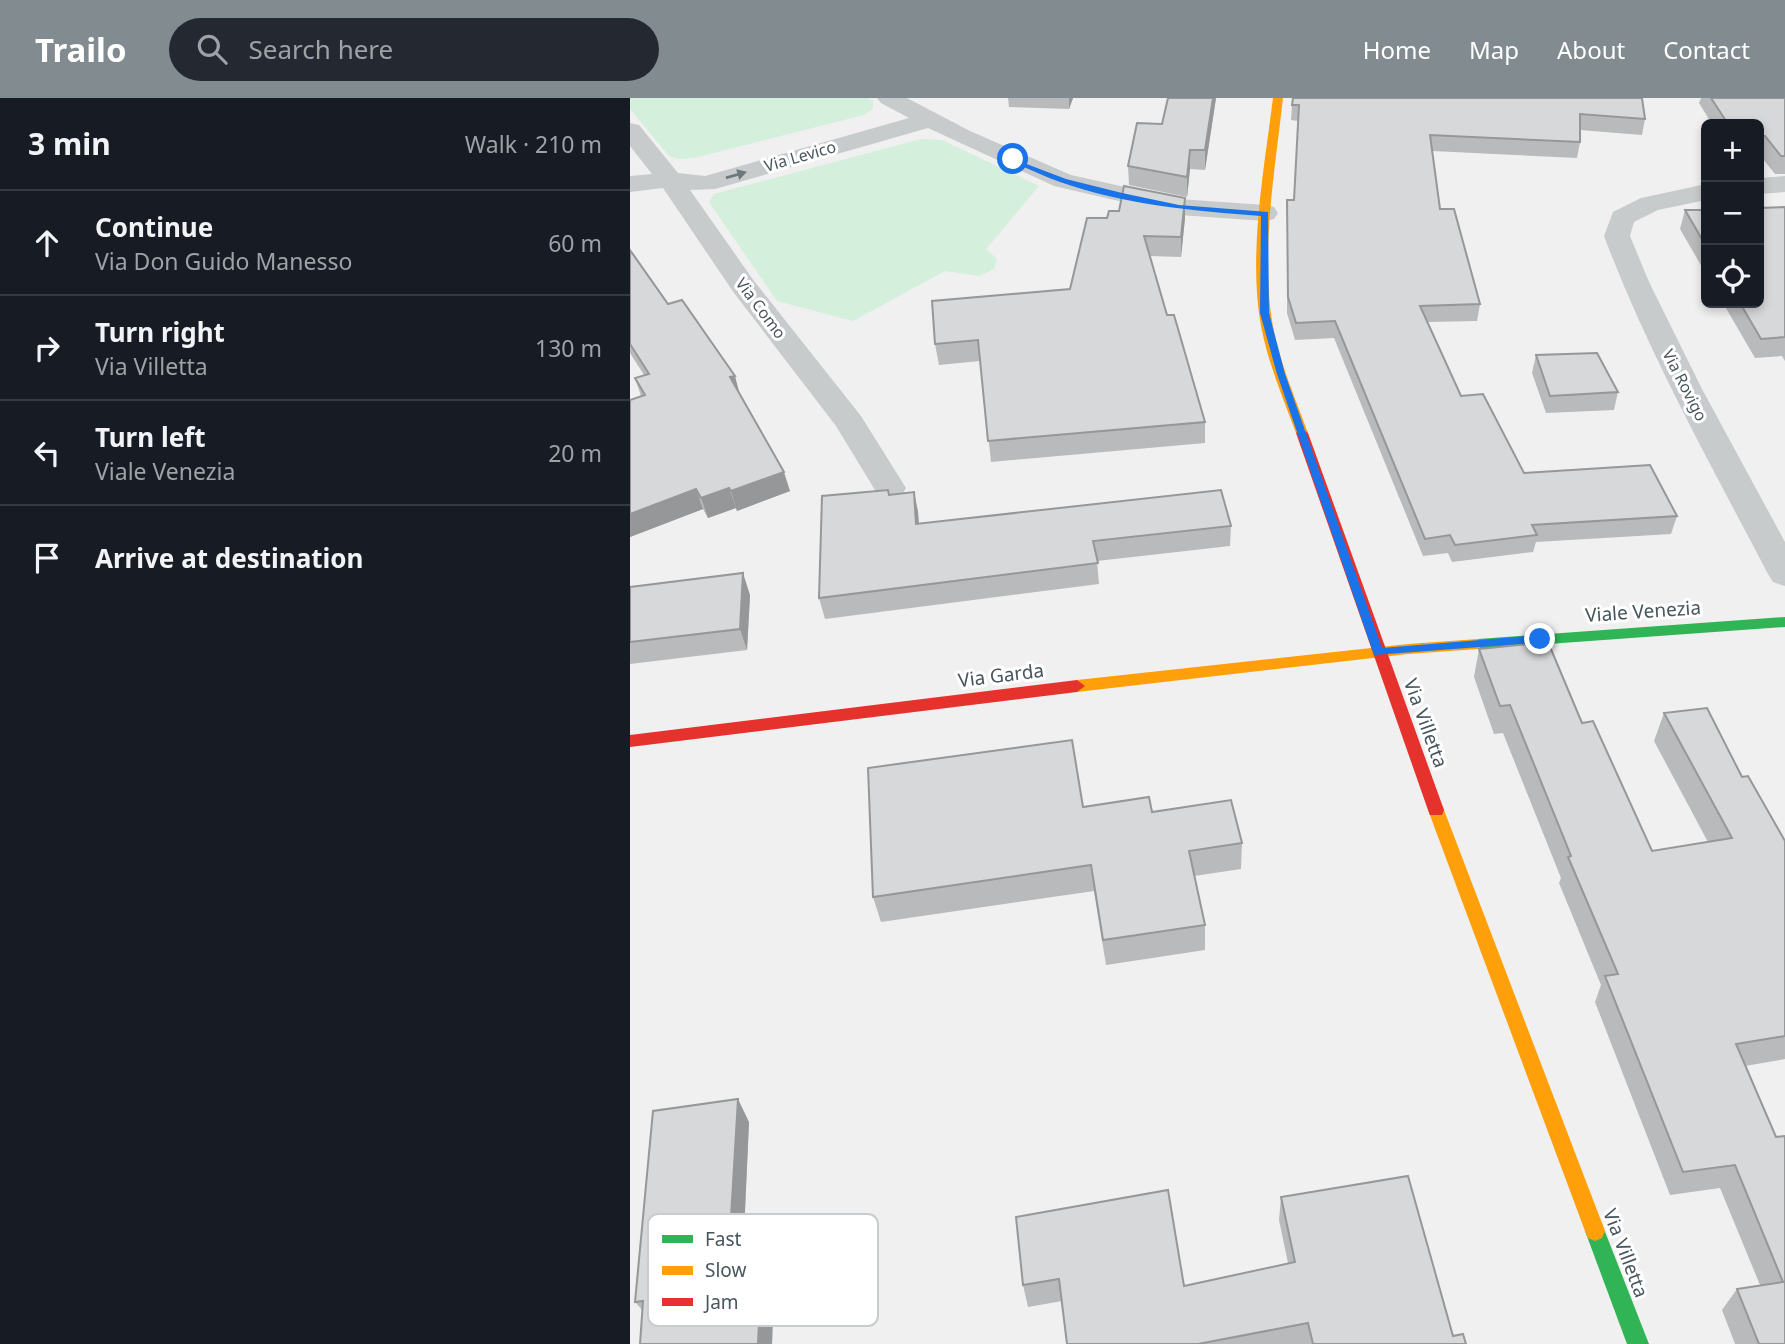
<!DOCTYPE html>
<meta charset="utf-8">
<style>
body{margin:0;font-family:"Noto Sans",sans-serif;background:#242831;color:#f1f3f6}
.controls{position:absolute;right:21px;top:21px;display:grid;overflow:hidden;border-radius:10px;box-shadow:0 4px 10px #0003}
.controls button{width:63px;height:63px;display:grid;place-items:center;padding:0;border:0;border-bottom:2px solid #363941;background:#171b24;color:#f1f3f6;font:35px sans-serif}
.stop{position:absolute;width:21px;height:21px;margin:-16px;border:5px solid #1a73e8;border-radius:50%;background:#fff}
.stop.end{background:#1a73e8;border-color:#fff;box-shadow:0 2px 7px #0008}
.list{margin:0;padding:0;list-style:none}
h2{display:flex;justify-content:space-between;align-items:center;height:91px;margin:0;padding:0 28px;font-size:30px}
h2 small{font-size:23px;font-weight:400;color:#9ea1a6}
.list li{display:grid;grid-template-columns:46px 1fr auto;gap:21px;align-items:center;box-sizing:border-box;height:105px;padding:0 28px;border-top:2px solid #363941}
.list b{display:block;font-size:26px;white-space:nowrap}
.list p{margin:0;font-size:23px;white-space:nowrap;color:#9ea1a6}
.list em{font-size:23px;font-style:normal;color:#9ea1a6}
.icon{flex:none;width:38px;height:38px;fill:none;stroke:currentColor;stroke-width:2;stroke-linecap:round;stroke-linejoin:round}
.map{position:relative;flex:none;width:1155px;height:1246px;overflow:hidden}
header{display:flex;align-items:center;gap:42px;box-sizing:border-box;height:98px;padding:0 35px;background:#828b90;color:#fff}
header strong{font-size:33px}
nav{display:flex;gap:38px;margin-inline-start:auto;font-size:24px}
.search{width:490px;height:63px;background:#242831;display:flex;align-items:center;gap:18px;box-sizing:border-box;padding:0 24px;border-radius:38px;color:#9ea1a6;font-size:26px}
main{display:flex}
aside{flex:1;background:#171b24}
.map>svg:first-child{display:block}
.green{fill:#d4efdc}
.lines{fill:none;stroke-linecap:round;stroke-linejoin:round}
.street{fill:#c7cbcc;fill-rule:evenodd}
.fast{fill:#30b455;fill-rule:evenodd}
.slow{fill:#ff9f0a;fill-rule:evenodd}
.jam{fill:#e5322d;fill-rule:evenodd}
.wall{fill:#b8babb}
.shaded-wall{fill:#969798}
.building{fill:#d6d8d9;stroke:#969798;stroke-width:2}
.oneway{fill:#6d787e}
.route{fill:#1a73e8}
.labels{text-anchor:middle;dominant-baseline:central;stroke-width:6;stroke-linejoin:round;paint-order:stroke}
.far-street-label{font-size:16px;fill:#47555c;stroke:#fff}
.street-label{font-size:19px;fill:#47555c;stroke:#fff}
.key{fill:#fff;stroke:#c8ccce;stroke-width:2}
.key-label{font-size:19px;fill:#47555c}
</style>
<header>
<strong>Trailo</strong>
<div class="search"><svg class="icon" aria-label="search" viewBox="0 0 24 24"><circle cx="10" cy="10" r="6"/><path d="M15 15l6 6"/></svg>Search here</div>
<nav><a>Home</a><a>Map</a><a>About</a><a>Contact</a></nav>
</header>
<main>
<aside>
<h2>3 min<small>Walk · 210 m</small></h2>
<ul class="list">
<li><svg class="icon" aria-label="ahead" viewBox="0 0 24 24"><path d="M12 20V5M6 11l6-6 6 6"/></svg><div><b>Continue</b><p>Via Don Guido Manesso</p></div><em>60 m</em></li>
<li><svg class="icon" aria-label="right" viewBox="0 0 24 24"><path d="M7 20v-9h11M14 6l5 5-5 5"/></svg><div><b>Turn right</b><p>Via Villetta</p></div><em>130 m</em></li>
<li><svg class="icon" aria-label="left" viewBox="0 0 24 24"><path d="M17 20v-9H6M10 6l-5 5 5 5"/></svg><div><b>Turn left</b><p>Viale Venezia</p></div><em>20 m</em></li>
<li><svg class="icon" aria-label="arrive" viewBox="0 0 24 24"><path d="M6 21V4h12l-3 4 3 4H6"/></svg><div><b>Arrive at destination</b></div></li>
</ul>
</aside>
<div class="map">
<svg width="1155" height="1246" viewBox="0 0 1155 1246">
<rect width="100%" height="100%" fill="#f0f0f0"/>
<!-- green -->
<g class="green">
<path d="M0 0H238L243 3V11L234 17 64 60 48 61 39 58 0 11Z"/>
<path d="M291 41 312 42 409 88 356 151 367 161 364 171 349 178 315 173 223 223 147 203 79 104 84 96Z"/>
</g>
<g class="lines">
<!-- street -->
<g class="street">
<path d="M247 0H277L340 33 441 77 549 101 635 107 644 109 648 115 644 121 635 123 549 117 424 88 298 30 85 91 60 92 124 183 231 318 276 390 272 397 260 400 248 397 206 328 104 195 33 90 0 94V78L22 76 0 48V25L9 27 48 75 75 78 279 20 251 5Z"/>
<path d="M1155 78V94L1129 96V80Z"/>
<path d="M1076 86V102L1028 112 1004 124 1000 138 1019 184 1072 291 1155 444V488L1143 484 1138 476C1080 365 1018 255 974 138L983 114 1011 100Z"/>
</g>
<!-- fast -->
<g class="fast">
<path d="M1155 519V529L848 551 841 546 848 541Z"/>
<path d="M965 1123 972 1126 1019 1246H997L955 1133 958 1126Z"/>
</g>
<!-- slow -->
<g class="slow">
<path d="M643 0H653C645 72 630 157 643 229 650 265 665 300 678 335L672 339 666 335C653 300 638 265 631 228 618 157 634 72 643 0Z"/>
<path d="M848 541 855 546 848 551 778 556 447 594 439 588 447 582 778 546Z"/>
<path d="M806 705 812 707 814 712 975 1133 972 1140 965 1143 958 1140 955 1133 798 712 800 707Z"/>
</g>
<!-- jam -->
<g class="jam">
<path d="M672 331 678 335 814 712 812 717H800L798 712 666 335Z"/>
<path d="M447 582 455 588 447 594 0 649V637Z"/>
</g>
</g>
<!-- wall -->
<g class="wall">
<path d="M378 0H443L439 11 379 9Z"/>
<path d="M586 0 575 72 560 71 557 99 499 87 498 68 532 26Z"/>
<path d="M1012 0 1015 21 1012 37 950 32V44L947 60 802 53 810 111 850 206 847 223 798 224 831 298 894 375 1047 418 1041 436 906 444 903 454 822 464 818 455 793 458 704 240 665 242 657 215V102H664L668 23 661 22 662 7Z"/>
<path d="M1071 0H1155V76H1145L1129 56V26H1082L1069 5Z"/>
<path d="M555 100V120L551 159 520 158 537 217 575 324V345L361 364 350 263 309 267 305 246 440 191 477 120 489 113Z"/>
<path d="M1155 109V263L1152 258 1125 260 1093 205H1129Z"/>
<path d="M1055 112H1076V176L1050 131Z"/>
<path d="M0 152 38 206 110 297 160 393 107 413 106 410 78 420 73 411 0 439V302L11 298 5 280 14 277 0 255Z"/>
<path d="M906 257 988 294 984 312 916 315 902 275Z"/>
<path d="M258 392 260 397 284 394 288 414 289 426 601 428 600 448 467 463 469 486 195 521 189 500Z"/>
<path d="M0 489 120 497 117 552 0 566Z"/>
<path d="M849 551 952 625 1022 753 1078 744 1024 643 1034 615 1112 679 1155 743V961L1115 968 1146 1039 1155 1038V1246H1105L1092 1212 1107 1191 1130 1187 1090 1090 1040 1097 965 904 971 887 929 785 931 780 873 635 864 636 844 579Z"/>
<path d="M453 709 522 714 612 745 611 771 564 778 575 827V852L476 867 464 793 251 824 243 799Z"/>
<path d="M119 1024 114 1134 145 1152 142 1246H10L13 1213 5 1204Z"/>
<path d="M651 1099 823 1238 836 1246H437L432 1203 398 1209 393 1187 386 1119 554 1188 658 1165 649 1122Z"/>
</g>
<!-- shaded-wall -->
<g class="shaded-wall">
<path d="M439 0H443L439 11Z"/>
<path d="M583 0H586L575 72V52Z"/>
<path d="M560 52V71L557 99V79Z"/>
<path d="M555 100V120L551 159V139Z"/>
<path d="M105 278 110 297 100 279Z"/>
<path d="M154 374 160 393 107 413 101 393Z"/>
<path d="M99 390 106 410 78 420 71 400Z"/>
<path d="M66 391 73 411 0 439V416Z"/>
<path d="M284 394 288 414 290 446 286 426Z"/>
<path d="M113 475 120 497 117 552 110 531Z"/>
<path d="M108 1001 119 1024 113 1157 100 1136Z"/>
<path d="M133 1131 145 1152 142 1246H128Z"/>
</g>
<!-- building -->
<g class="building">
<path d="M538 0H583L575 52H560L557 79 498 68 507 25 532 26Z"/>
<path d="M663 0H1012L1015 21 950 16V44L800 37 810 111H824L850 206 790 208 831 298 853 296 894 375 1020 367 1047 418 902 427 907 437 825 447 820 437 795 441 705 223 666 225 658 199 657 102H664L669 7H662Z"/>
<path d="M1081 0H1155V58H1151L1135 38H1129V26H1098Z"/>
<path d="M494 88 555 100 551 139 514 138 537 217H544L575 324 358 343 348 242 305 246 302 203 440 191 457 120H477L479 113H489Z"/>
<path d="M1155 109V239L1131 241 1110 205H1129V110Z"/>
<path d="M1055 112H1076V148Z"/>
<path d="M0 152 38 206 52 202 105 278 100 279 154 374 101 393 99 390 71 400 66 391 0 416V302L15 297 5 280 19 276 0 246Z"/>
<path d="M967 255 988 294 920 298 906 257Z"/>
<path d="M258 392 259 397 284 394 286 426 591 392 601 428 463 443 468 465 189 500 192 398Z"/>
<path d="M113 475 110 531 0 544V489Z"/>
<path d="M918 544 952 625 963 623 1022 753 1102 740 1034 615 1077 610 1112 679 1118 678 1155 743V938L1106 946 1146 1039 1155 1038V1246H1129L1107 1191 1153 1184 1105 1067 1053 1074 975 878 988 876 938 759 941 758 880 607 870 608 849 551Z"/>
<path d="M442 642 453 709 519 699 522 714 601 702 612 745 559 753 575 827 473 842 461 767 243 799 238 670Z"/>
<path d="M108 1001 100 1136 133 1131 128 1246H10L13 1203 5 1204 23 1013Z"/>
<path d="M778 1078 823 1238 833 1236 836 1246H683L678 1225 568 1246H437L429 1181 393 1187 386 1119 538 1092 554 1188 665 1164 651 1099Z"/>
</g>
<!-- one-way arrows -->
<defs><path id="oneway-solid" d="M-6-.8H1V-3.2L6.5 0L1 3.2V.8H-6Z" transform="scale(1.75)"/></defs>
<use class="oneway" href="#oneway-solid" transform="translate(106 77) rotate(-16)"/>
<!-- route -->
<path class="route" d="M381 60 436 81 492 95 549 107 638 114 639 215 655 276 752 550 910 537 914 538V544L744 557 647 276 630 215 631 118C564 113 495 107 430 84 413 78 397 70 381 63Z"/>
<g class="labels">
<!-- far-street labels -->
<g class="far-street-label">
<text transform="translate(170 58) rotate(-16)">Via Levico</text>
<text transform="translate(131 210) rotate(53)">Via Como</text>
<text transform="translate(1055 287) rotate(63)">Via Rovigo</text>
</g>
<!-- street labels -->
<g class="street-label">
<text transform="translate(1013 513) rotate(-4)">Viale Venezia</text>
<text transform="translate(371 577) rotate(-7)">Via Garda</text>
<text transform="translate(796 625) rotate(70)">Via Villetta</text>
<text transform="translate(996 1155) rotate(69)">Via Villetta</text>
</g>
</g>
<!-- legend -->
<rect x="18" y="1116" width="230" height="112" rx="10" class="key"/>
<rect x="32" y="1137" width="31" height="8" fill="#30b455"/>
<rect x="32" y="1168" width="31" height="9" fill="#ff9f0a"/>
<rect x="32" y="1200" width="31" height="8" fill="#e5322d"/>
<g class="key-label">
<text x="75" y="1148">Fast</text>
<text x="75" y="1179">Slow</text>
<text x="75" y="1211">Jam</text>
</g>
</svg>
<div class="controls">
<button>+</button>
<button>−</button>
<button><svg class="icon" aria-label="locate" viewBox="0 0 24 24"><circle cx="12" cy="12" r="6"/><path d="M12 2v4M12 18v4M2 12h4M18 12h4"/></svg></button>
</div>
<div class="stop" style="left:383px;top:61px"></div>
<div class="stop end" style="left:910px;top:541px"></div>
</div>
</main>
